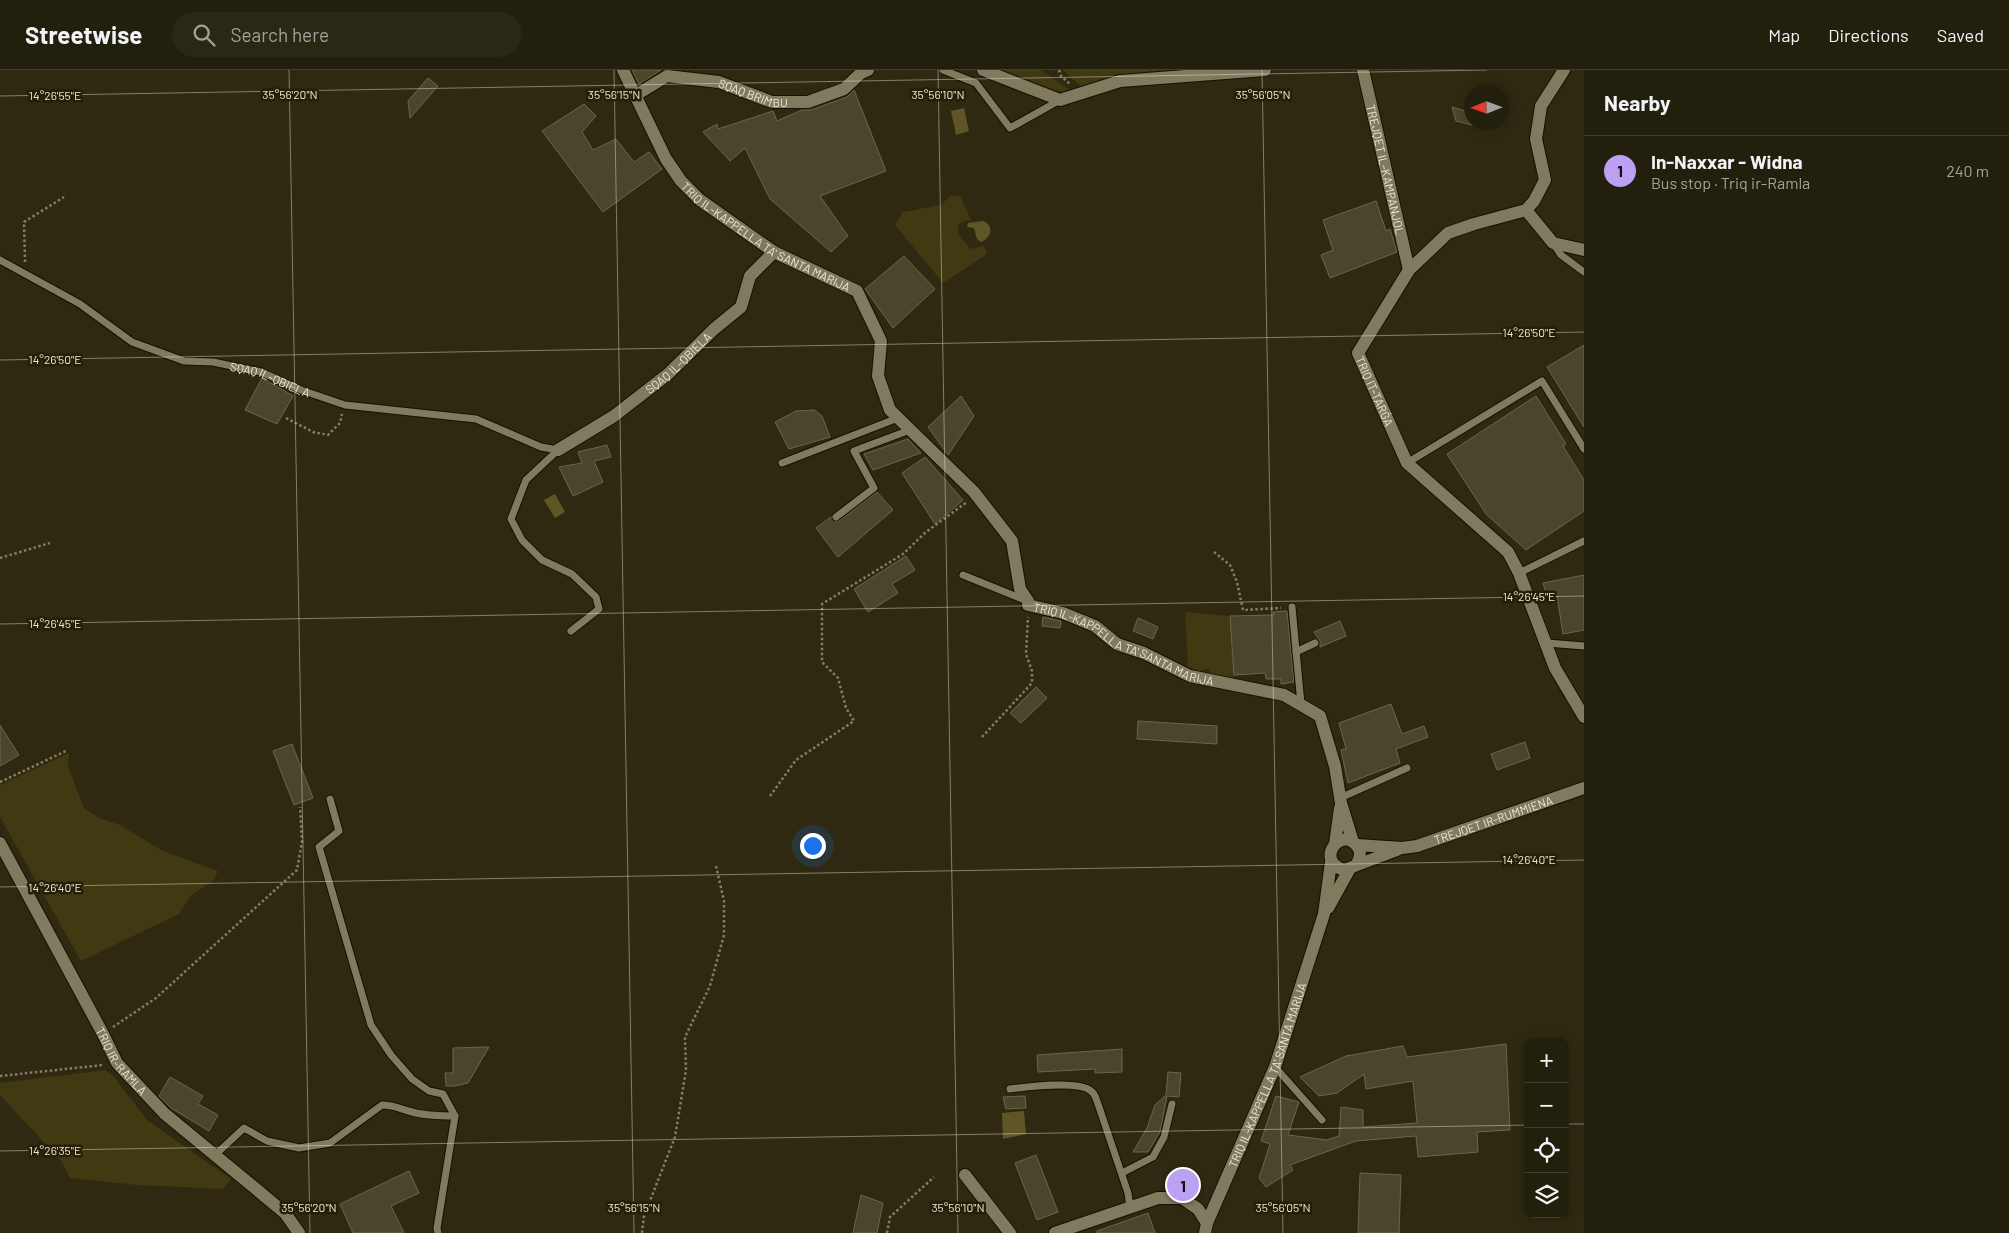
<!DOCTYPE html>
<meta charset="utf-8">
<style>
body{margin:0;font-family:Barlow,sans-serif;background:#2a2715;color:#f1f3f6}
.controls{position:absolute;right:15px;bottom:15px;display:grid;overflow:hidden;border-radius:10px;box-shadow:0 2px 12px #0003}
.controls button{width:45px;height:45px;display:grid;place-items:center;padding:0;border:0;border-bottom:1px solid #3f3d2d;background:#221f0c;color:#f1f3f6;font:25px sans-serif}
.compass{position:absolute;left:1464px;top:15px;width:45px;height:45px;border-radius:50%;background:#221f0c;box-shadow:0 2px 12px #0003;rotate:269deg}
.you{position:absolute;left:812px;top:775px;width:18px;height:18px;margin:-12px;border:4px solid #fff;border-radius:50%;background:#1a73e8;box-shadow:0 0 0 8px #1a73e833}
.badge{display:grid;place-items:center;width:32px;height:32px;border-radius:50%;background:#bca0f2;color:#111;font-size:16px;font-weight:700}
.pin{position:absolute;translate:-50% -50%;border:2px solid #fff;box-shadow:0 1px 5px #0006}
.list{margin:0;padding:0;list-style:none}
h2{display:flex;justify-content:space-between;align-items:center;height:65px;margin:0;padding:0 20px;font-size:21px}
h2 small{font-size:16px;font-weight:400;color:#a2a29d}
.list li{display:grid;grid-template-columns:32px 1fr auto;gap:15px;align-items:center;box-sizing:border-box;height:70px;padding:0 20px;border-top:1px solid #3f3d2d}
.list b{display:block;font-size:19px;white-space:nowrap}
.list p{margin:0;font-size:16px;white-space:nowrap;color:#a2a29d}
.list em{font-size:16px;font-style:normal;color:#a2a29d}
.icon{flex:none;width:28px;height:28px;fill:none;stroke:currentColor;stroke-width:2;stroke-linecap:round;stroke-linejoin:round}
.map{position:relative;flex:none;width:1584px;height:1163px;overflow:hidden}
header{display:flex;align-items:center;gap:30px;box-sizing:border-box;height:70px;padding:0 25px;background:#221f0c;border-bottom:1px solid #3f3d2d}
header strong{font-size:24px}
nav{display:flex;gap:28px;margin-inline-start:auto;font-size:18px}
.search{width:350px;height:45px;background:#2a2715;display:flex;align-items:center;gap:12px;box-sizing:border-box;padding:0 18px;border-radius:28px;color:#a2a29d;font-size:19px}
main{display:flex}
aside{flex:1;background:#221f0c}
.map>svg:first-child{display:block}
.green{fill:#413912}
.water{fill:#5f5628}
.building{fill:#4a452b;stroke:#6c664b}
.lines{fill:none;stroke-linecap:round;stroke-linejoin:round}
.lane-casing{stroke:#161100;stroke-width:9}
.street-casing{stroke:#161100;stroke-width:14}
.secondary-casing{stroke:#161100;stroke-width:14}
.path{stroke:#827e6a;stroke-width:2.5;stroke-dasharray:2.5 2.5;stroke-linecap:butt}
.lane{stroke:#807b5f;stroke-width:7}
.street{stroke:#807b5f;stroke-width:12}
.secondary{stroke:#807b5f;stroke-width:12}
.ticks{fill:none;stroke:#eae7d8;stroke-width:1;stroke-opacity:0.45}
.labels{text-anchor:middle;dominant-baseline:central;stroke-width:5;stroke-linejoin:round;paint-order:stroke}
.street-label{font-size:12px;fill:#eae7d8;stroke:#241f06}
.ticks-label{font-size:12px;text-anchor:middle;fill:#eae7d8;stroke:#241f06;stroke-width:5;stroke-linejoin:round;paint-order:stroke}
</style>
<header>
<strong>Streetwise</strong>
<div class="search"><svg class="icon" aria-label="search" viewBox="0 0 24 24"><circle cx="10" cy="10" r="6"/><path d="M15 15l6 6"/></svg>Search here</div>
<nav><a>Map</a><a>Directions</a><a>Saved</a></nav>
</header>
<main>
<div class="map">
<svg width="1584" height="1163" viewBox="0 0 1584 1163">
<rect width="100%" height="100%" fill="#2e2910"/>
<!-- green -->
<g class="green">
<path d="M995 0H1040L1070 20 1067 23 1037 16Z"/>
<path d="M1063 0H1177L1118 6 1088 16 1081 17Z"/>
<path d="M951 125 960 126 971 150C947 152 961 169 971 179L984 176 987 184 943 213 895 155 903 142 941 135Z"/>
<path d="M1185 542 1230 546 1234 605 1233 612 1212 606 1208 599 1199 601 1188 597Z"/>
<path d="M69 683 68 696 84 738 99 748 120 755 163 781 218 801 213 811 190 826 179 844 81 891 0 747V715Z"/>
<path d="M105 1000 114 1007 147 1050 231 1109 222 1119 137 1115 70 1108 62 1092 0 1025V1013Z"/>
</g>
<!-- water -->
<g class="water">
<path d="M964 38 969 61 956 65 951 41Z"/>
<path d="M983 151C995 156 991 168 981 172L977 169 974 158 967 157 968 153Z"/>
<path d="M555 424 565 442 555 448 544 430Z"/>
<path d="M1024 1041 1026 1064 1003 1069 1002 1043Z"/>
</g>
<!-- building -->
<g class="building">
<path d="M632 0H661L639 14Z"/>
<path d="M428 8 438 16 410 48 408 31Z"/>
<path d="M854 20 886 101 820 126 848 166 831 182 770 129 745 78 730 91 703 62 717 54 718 59 773 41 777 51 802 40H811L847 27Z"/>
<path d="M584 34 596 46 582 62 593 80 616 69 634 92 649 82 662 99 603 142 542 61Z"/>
<path d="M1452 37 1472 43V55L1456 51Z"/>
<path d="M1376 131 1386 161 1390 159 1397 182 1330 208 1321 185 1333 180 1323 150Z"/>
<path d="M904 186 935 219 893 258 865 219Z"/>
<path d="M1584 275V357L1547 297Z"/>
<path d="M262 308 293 326 277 354 245 340Z"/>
<path d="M961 326 974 346 948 385 928 357Z"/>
<path d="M1536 326 1566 374 1563 376 1584 410V441L1526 480 1486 444 1447 384Z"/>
<path d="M814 340 822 346 830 367 789 379 775 352 796 341Z"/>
<path d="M908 369 921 383 873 400 864 384Z"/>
<path d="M607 375 611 387 594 391 603 412 573 426 559 397 582 393 578 382Z"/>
<path d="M925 387 963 430 935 454 902 403Z"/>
<path d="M877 422 893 440 838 487 816 458 831 447 835 452 839 451Z"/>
<path d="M906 486 915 500 892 514 898 523 868 542 854 519Z"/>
<path d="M1584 505V560L1563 564 1557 526 1547 527 1543 513Z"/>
<path d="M1287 541 1294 612 1281 614V609H1266L1265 603 1234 605 1230 546 1274 545 1273 542Z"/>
<path d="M1043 547 1061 551 1060 558 1042 556Z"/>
<path d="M1138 548 1158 557 1153 569 1133 561Z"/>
<path d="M1340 551 1346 566 1320 577V571L1314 562Z"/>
<path d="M1036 617 1047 628 1021 653 1010 643Z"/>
<path d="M1391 634 1402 664 1424 656 1428 667 1396 679 1400 693 1348 713 1341 680 1346 679 1339 653Z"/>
<path d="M1138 651 1217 656V674L1137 669Z"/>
<path d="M0 655 19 685 0 696Z"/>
<path d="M1525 672 1530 688 1497 700 1491 684Z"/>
<path d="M292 674 313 728 294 735 273 681Z"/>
<path d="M1506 974 1510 1060 1477 1062 1478 1082 1418 1087 1416 1066 1356 1071 1290 1095 1293 1100 1266 1117 1259 1108 1270 1074 1261 1071 1276 1026 1299 1032 1288 1065 1327 1070 1339 1066 1341 1037 1363 1040V1057L1417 1053 1413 1011 1366 1019 1364 1004 1337 1023 1319 1026 1300 1007 1346 986 1403 976 1407 987Z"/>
<path d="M489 977 468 1013 455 1016H446L445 1003H453V978Z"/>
<path d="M1122 979V1002L1095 1003V999L1038 1002 1037 985Z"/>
<path d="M1168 1002 1181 1003 1179 1027 1167 1026 1160 1062 1148 1082H1133L1147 1058 1155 1035 1166 1025Z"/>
<path d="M170 1007 203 1026 198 1034 218 1045 209 1061 171 1038 159 1026Z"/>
<path d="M1025 1026 1026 1038 1006 1039 1003 1027Z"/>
<path d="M1036 1085 1058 1142 1037 1150 1015 1093Z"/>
<path d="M409 1101 419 1123 391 1136 404 1163H353L340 1134Z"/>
<path d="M1360 1103 1401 1105 1399 1163H1358Z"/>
<path d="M861 1125 883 1133 877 1163H853Z"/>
<path d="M1148 1143 1155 1163H1097V1161Z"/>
</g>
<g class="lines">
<!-- lane casing -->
<g class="lane-casing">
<g id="lane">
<path d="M943 0 976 13 1010 58 1060 30"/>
<path d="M1553 173 1561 185 1584 202"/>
<path id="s1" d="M0 190 80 234 132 272 184 291 213 292 261 302 301 320 345 335 476 349 541 377 558 380"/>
<path d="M558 380 526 410 511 449 522 470 542 490 572 504 596 527 599 539 571 561"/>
<path d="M782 393 898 348"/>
<path d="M1407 393 1542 311 1584 379"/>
<path d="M836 447 874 418 854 381 910 360"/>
<path d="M1519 503 1584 471"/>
<path d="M963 505 1025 530"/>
<path d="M1292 537 1301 634"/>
<path d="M1547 573 1584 576"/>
<path d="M1296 582 1315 573"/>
<path d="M1340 728 1407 698"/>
<path d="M330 729 339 761 319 777 371 955 391 985 412 1009 429 1021 443 1024 455 1046 437 1158 438 1163"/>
<path d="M1275 997 1322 1050"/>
<path d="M1010 1019C1027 1017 1078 1010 1091 1021 1094 1023 1096 1028 1097 1031L1128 1123 1130 1137"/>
<path d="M215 1085 244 1058 267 1071 299 1078 330 1073 382 1035C393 1035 401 1039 412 1042 426 1046 441 1046 455 1046"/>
<path d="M1122 1103 1153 1087 1164 1067 1172 1034"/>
</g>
</g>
<!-- street casing -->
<g class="street-casing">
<g id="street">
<path id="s2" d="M623 0 666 89 681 111 700 130 774 182 857 221 881 271 878 306 890 340 974 422 1012 471 1020 519 1028 531V535L1063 543 1095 556 1117 574 1144 583 1190 606 1284 625 1320 646 1335 696 1341 733 1353 772"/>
<path d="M983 0 1060 30 1120 11 1265 0"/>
<path id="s3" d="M1363 0 1409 200"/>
<path id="s4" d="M1564 0 1541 36 1536 69 1545 110 1534 131 1526 140 1474 154 1448 163 1409 200 1358 283 1407 393 1508 482 1519 503 1555 598 1584 647"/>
<path id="s5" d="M636 25 667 6 719 12 772 32H808L844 19 861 3 868 0"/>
<path d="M1526 140 1553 173 1584 180"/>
<path id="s6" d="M558 380 614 346 668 304 714 259 741 237 750 206 774 182"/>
<path d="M1335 774 1340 738"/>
<path id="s7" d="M1357 775 1402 778 1417 776 1584 718"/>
<path d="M1357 794C1360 788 1362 782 1357 776 1341 755 1314 791 1344 800L1397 780"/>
<path d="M1328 838 1349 800"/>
<path d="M965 1105 1010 1163"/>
<path id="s8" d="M1207 1153 1275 997 1324 844 1331 792"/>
</g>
</g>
<!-- secondary casing -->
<g class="secondary-casing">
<g id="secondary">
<path id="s9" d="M0 773 103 964 117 993 164 1043 285 1143 299 1163"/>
<path d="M1055 1163 1158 1128H1182L1198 1139 1207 1153 1205 1163"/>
</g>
</g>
<!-- path -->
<g class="path">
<path d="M1059 0 1061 6 1070 14"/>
<path d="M25 192 24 152 64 127"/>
<path d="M286 348 313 362 328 365 340 353 342 344"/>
<path d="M1214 482 1230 495 1237 512 1243 540 1281 538"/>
<path d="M0 488 50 473"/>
<path d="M982 667 1032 613V601L1026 584 1028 547"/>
<path d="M0 712 66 681"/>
<path d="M770 726 796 690 854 651 846 638 838 608 822 592V534L903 484 926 462 967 432"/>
<path d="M113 957 156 928 297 800 302 772 300 737"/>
<path d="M0 1006 103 995"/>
<path d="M642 1163 644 1146 675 1067 686 1000 685 967 710 916 724 865V831L716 796"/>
<path d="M887 1163 890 1147 934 1107"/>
</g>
<!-- lane -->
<use href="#lane" class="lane"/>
<!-- street -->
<use href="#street" class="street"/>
<!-- secondary -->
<use href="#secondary" class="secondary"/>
</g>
<!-- ticks -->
<path class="ticks" d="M289 0 310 1163M614 0 634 1163M938 0 958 1163M1262 0 1283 1163M0 26 1487 0M0 290 1584 262M0 554 1584 526M0 817 1584 790M1565 1054H1584M0 1081 1528 1055"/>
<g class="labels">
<!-- street labels -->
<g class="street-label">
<text stroke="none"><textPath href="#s5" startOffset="125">SQAQ BRIMBU</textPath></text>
<text stroke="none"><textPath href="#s3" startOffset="102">TREJQET IL-KAMPANJOL</textPath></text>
<text stroke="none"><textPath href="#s2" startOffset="228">TRIQ IL-KAPPELLA TA' SANTA MARIJA</textPath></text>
<text stroke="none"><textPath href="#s6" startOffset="149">SQAQ IL-QBIELA</textPath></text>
<text stroke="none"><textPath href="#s1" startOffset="300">SQAQ IL-QBIELA</textPath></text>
<text stroke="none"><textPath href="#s4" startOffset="428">TRIQ IT-TARĠA</textPath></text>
<text stroke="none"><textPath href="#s2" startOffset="812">TRIQ IL-KAPPELLA TA' SANTA MARIJA</textPath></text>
<text stroke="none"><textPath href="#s7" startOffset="141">TREJQET IR-RUMMIENA</textPath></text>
<text stroke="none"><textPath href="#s9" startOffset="250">TRIQ IR-RAMLA</textPath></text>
<text stroke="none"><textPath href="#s8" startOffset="160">TRIQ IL-KAPPELLA TA' SANTA MARIJA</textPath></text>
</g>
</g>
<g class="ticks-label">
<text x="290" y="29">35°56'20"N</text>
<text x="614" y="29">35°56'15"N</text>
<text x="938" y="29">35°56'10"N</text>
<text x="1263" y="29">35°56'05"N</text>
<text x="55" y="30">14°26'55"E</text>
<text x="1529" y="267">14°26'50"E</text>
<text x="55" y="294">14°26'50"E</text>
<text x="1529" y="531">14°26'45"E</text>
<text x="55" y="558">14°26'45"E</text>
<text x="1529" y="794">14°26'40"E</text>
<text x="55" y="822">14°26'40"E</text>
<text x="55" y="1085">14°26'35"E</text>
<text x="309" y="1142">35°56'20"N</text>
<text x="634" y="1142">35°56'15"N</text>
<text x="958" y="1142">35°56'10"N</text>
<text x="1283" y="1142">35°56'05"N</text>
</g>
</svg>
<div class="controls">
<button>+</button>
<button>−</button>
<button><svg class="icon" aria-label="locate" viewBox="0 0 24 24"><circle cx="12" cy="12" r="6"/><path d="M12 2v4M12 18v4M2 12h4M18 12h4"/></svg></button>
<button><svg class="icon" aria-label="layers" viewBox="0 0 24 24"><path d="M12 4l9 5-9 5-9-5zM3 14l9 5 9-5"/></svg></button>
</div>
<svg class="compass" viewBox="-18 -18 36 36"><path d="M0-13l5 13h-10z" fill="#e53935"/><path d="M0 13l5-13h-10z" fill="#a2a29d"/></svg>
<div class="you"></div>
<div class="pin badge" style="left:1183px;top:1115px">1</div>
</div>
<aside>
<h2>Nearby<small></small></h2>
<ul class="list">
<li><span class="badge">1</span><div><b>In-Naxxar - Widna</b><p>Bus stop · Triq ir-Ramla</p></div><em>240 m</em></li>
</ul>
</aside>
</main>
